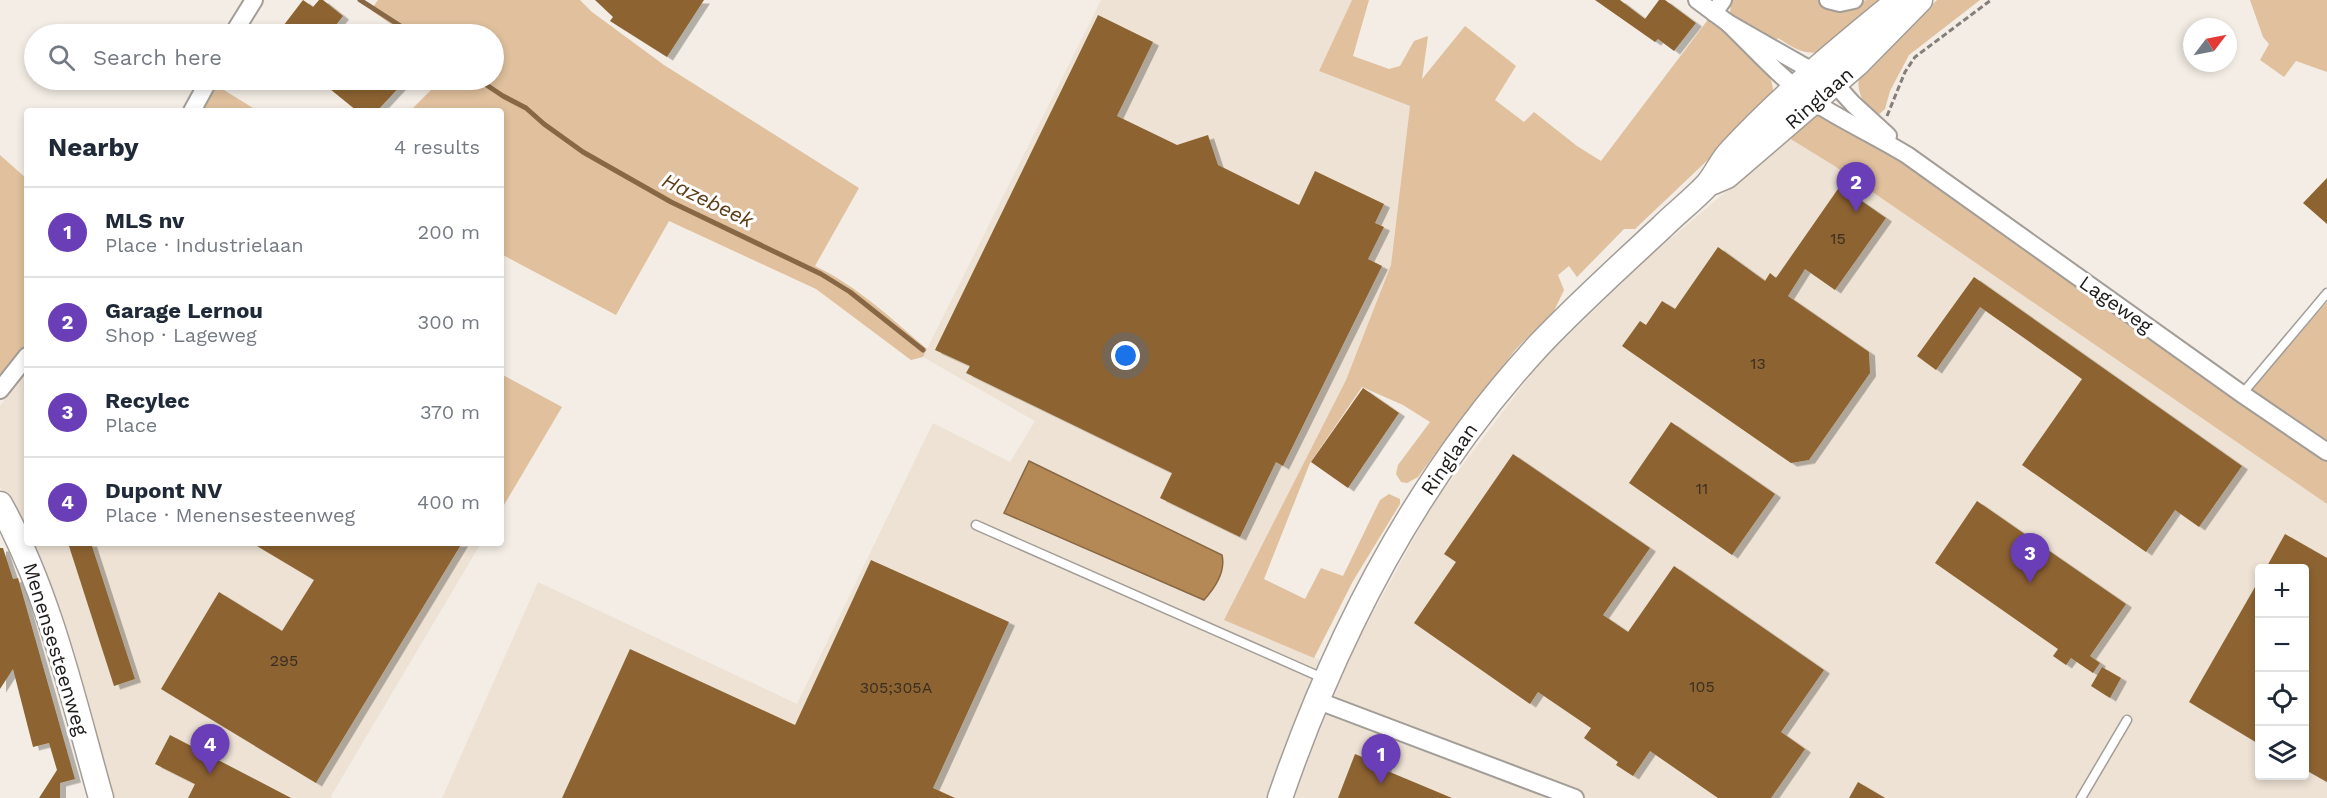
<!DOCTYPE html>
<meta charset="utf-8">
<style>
body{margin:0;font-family:"Work Sans",sans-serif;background:#f6f6f7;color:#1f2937}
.controls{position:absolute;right:18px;bottom:18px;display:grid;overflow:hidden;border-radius:6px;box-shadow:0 3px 9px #0003}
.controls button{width:54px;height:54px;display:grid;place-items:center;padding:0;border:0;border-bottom:2px solid #e0e1e3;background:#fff;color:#1f2937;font:30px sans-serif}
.compass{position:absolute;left:2183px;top:18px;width:54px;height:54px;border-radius:50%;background:#fff;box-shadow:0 3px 9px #0003;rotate:58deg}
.you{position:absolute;left:1126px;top:356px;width:21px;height:21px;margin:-15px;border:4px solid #fff;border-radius:50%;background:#1a73e8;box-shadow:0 0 0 9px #1a73e833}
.badge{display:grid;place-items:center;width:39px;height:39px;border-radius:50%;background:#6a3eb6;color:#fff;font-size:20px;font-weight:700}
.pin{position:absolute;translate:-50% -50px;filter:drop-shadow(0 2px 3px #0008)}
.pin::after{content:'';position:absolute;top:32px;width:21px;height:18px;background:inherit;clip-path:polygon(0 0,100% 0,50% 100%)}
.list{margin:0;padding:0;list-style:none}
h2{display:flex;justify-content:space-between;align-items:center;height:78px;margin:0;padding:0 24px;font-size:26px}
h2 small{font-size:20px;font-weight:400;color:#747a83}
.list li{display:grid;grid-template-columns:39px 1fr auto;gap:18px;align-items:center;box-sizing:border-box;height:90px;padding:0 24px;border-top:2px solid #e0e1e3}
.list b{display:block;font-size:22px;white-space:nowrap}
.list p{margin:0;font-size:20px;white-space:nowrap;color:#747a83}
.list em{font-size:20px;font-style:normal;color:#747a83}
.icon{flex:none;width:33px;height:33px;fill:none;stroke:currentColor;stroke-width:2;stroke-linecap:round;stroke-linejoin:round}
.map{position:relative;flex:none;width:2327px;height:798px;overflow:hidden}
.search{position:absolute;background:#fff;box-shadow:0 3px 9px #0003;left:24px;top:24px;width:480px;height:66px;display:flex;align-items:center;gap:15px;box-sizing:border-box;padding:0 21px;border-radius:33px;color:#747a83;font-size:22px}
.panel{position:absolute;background:#fff;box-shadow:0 3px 9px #0003;left:24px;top:108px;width:480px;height:438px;border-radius:6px}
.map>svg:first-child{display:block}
.built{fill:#ede2d4;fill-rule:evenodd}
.green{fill:#e0c09d}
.water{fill:#b58956;stroke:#886844;stroke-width:1.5}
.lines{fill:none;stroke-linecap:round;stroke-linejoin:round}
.stream{stroke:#886844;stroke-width:5}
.building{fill:#8d6430;filter:url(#shadow)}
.lane-casing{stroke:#a39d97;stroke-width:11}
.street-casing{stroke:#a39d97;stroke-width:20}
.secondary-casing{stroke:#a39d97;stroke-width:27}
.path{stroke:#837f7a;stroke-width:3;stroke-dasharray:6 3;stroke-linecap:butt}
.lane{stroke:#fff;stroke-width:8}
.street{stroke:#fff;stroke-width:16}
.secondary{stroke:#fff;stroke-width:24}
.labels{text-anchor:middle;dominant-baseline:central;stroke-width:6;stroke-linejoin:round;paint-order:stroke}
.number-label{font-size:16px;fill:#3a2e20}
.street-label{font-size:20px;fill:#1e1c1a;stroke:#fff}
.water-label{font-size:21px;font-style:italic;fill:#5d3e16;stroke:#fff}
</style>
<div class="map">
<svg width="2327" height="798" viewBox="0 0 2327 798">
<defs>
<filter id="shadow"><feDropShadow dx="6" dy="3.5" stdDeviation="0" flood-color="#0004"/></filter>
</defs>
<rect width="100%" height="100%" fill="#f3ede5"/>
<!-- built -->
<g class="built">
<path d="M1101 0H1352L1319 71 1410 106 1391 265 1346 380 1225 620 1342 669 1433 504 1539 364 1649 257 1789 138 1836 167 2327 504V798H442L538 582 797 704 933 423 1010 462 1035 421 923 357ZM2260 568H2304V776H2260Z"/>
<path d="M27 370V532L0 487V406Z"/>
<path d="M32 543H481L331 796 333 798H111L42 565Z"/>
</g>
<!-- green -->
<g class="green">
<path d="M378 0H580L592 12 664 65 859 188 815 266C857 286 892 319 927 349L923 357 911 360 816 289 669 221 616 315 501 254V111H410L441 80H494V34H405L371 10Z"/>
<path d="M1352 0H1369L1353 56 1389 69 1400 66 1414 41 1428 36 1422 79 1465 26 1516 66 1495 100 1524 122 1534 112 1577 146 1601 161 1710 17C1734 37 1777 62 1773 98L1635 229H1624L1577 277 1569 266 1558 275 1564 290 1554 311 1516 349 1450 433 1418 477 1407 483 1401 482 1396 474 1398 465 1430 422 1403 405 1362 387 1310 463 1264 579 1305 599 1321 568 1343 576 1380 500 1389 494 1400 499V504L1353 581 1314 658 1224 620 1346 380 1391 265 1410 106 1319 71Z"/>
<path d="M1731 0H1820L1822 2 1859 3 1866 0H1881L1820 52C1803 55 1792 47 1778 38L1775 42 1730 13Z"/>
<path d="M1937 0H1980L1909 55 1890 91 1885 109 1878 115C1864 109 1856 91 1859 75Z"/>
<path d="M2250 0H2327V72L2296 61 2284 77 2260 60 2269 44 2263 37Z"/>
<path d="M214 84 258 111H199Z"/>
<path d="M1826 113 1894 156 2327 462V504L1836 167 1789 138 1811 114Z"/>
<path d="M0 155 27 179V346L0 382Z"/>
<path d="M2327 302V441L2252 390 2256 382Z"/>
<path d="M501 374 562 407 501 510Z"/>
</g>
<!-- water -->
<path class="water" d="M1029 461 1222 555C1226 572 1215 588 1204 600L1004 513Z"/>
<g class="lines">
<!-- stream -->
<g class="stream">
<path d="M360 0 413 34"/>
<path d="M479 80 503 96 526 108 544 124 583 152 671 202 821 274 850 292 923 350"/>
</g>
</g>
<!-- building -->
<g class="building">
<path d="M303 0 313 7 319 0H323L343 16 336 25 348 34H277Z"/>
<path d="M595 0H704L667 57 610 21 613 17Z"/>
<path d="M1595 0H1620L1645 19 1659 0H1665L1696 23 1674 51 1658 39 1655 42Z"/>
<path d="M1098 15 1153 42 1117 116 1177 145 1208 135 1218 165 1299 205 1315 171 1384 204 1375 223 1384 227 1368 259 1382 266 1283 466 1276 462 1240 537 1160 498 1172 473 966 373 970 366 935 350Z"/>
<path d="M319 80H354L365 88 373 80H406L377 111H357Z"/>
<path d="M2327 178V224L2303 203Z"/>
<path d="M1840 186 1886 218 1835 290 1805 269 1788 296 1869 352 1870 373 1809 460 1791 463 1622 346 1640 321 1646 325 1662 301 1675 309 1718 247 1765 281 1770 273 1776 278Z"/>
<path d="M1974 277 2242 466 2199 527 2175 510 2146 552 2022 465 2082 379 1980 307 1936 370 1917 356Z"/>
<path d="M1363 388 1399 413 1348 488 1311 462Z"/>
<path d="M1671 422 1775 494 1732 555 1629 483Z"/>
<path d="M1513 454 1650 548 1603 615 1628 632 1674 566 1824 670 1781 732 1805 749 1771 798H1718L1650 751 1633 776 1616 765 1618 762 1584 738 1591 728 1538 692 1530 704 1414 623 1456 562 1444 554Z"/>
<path d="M1977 501 2126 604 2090 656 2100 663 2093 673 2071 658 2066 665 2053 656 2058 649 1935 563Z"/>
<path d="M2285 534 2327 558V782L2304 769V568H2266Z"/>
<path d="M68 543H91L135 679 114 686Z"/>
<path d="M252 543H462L316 783 161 689 219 592 282 631 314 580Z"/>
<path d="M0 548H3L13 579 18 578 75 779 60 783V798H39L57 770 49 743 33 747 13 669 0 689Z"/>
<path d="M871 560 1009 622 933 788 955 798H562L630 649 795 725Z"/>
<path d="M2259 580V744L2189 702Z"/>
<path d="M2102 667 2121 678 2110 698 2091 686Z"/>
<path d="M170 735 291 798H188L195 784 155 764Z"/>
<path d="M1355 754 1386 767 1385 770 1452 798H1338Z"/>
<path d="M1858 782 1885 798H1849Z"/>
</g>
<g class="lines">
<!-- lane casing -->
<g class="lane-casing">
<g id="lane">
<path d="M2242 394 2327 293"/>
<path d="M976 525 1325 679"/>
<path d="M2081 798 2127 720"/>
</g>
</g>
<!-- street casing -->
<g class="street-casing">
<g id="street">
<path d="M1697 0 1728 23 1835 84 1853 104 1888 136"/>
<path d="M1828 0 1840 3 1854 0"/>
<path d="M1714 13 1723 0"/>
<path d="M1728 23C1755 49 1782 80 1814 102 1843 121 1876 136 1907 155L2242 394 2327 452"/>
<path d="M233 34 254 0"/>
<path d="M192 111 209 80"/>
<path d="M0 390 27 356"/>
<path d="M1316 700 1575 798"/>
</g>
</g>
<!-- secondary casing -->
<g class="secondary-casing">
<g id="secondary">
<path d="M1713 182 1727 176 1857 64 1920 0"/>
<path d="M0 504C50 594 73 699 101 798"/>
<path d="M1280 798C1337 632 1419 475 1539 345 1578 304 1620 266 1662 227 1676 213 1693 200 1707 185 1716 175 1721 161 1731 151 1782 96 1841 47 1899 0"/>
</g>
</g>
<!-- path -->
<path class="path" d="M1887 116 1905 72 1915 57 1991 0"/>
<!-- lane -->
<use href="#lane" class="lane"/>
<!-- street -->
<use href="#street" class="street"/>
<!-- secondary -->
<use href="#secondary" class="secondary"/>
</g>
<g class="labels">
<!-- number labels -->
<g class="number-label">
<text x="1838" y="238">15</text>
<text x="1758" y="363">13</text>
<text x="1702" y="488">11</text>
<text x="284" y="660">295</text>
<text x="1702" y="686">105</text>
<text x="896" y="687">305;305A</text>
</g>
<!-- street labels -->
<g class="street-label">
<text transform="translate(1819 98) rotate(-41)">Ringlaan</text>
<text transform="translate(2116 304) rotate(35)">Lageweg</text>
<text transform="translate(1449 459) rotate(-55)">Ringlaan</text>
<text transform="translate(56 649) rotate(73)">Menensesteenweg</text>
</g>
<!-- water labels -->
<g class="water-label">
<text transform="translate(708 200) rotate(26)">Hazebeek</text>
</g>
</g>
</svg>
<div class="controls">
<button>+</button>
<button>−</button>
<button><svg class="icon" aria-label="locate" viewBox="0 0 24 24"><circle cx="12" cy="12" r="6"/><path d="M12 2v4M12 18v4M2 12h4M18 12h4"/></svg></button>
<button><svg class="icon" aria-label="layers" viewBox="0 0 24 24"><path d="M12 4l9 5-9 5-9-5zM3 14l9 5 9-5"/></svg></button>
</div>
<svg class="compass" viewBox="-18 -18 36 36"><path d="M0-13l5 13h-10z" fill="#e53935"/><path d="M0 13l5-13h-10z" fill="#747a83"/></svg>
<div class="you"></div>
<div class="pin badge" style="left:1381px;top:784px">1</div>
<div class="pin badge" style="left:1856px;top:212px">2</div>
<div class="pin badge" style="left:2030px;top:583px">3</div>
<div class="pin badge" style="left:210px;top:774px">4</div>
<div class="search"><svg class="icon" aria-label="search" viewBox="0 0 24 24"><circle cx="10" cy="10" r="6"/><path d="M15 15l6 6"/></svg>Search here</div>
<section class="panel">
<h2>Nearby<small>4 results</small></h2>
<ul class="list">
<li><span class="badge">1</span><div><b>MLS nv</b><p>Place · Industrielaan</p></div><em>200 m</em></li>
<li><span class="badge">2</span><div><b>Garage Lernou</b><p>Shop · Lageweg</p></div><em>300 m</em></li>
<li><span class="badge">3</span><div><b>Recylec</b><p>Place</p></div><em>370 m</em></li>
<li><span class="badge">4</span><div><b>Dupont NV</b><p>Place · Menensesteenweg</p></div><em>400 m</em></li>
</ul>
</section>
</div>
